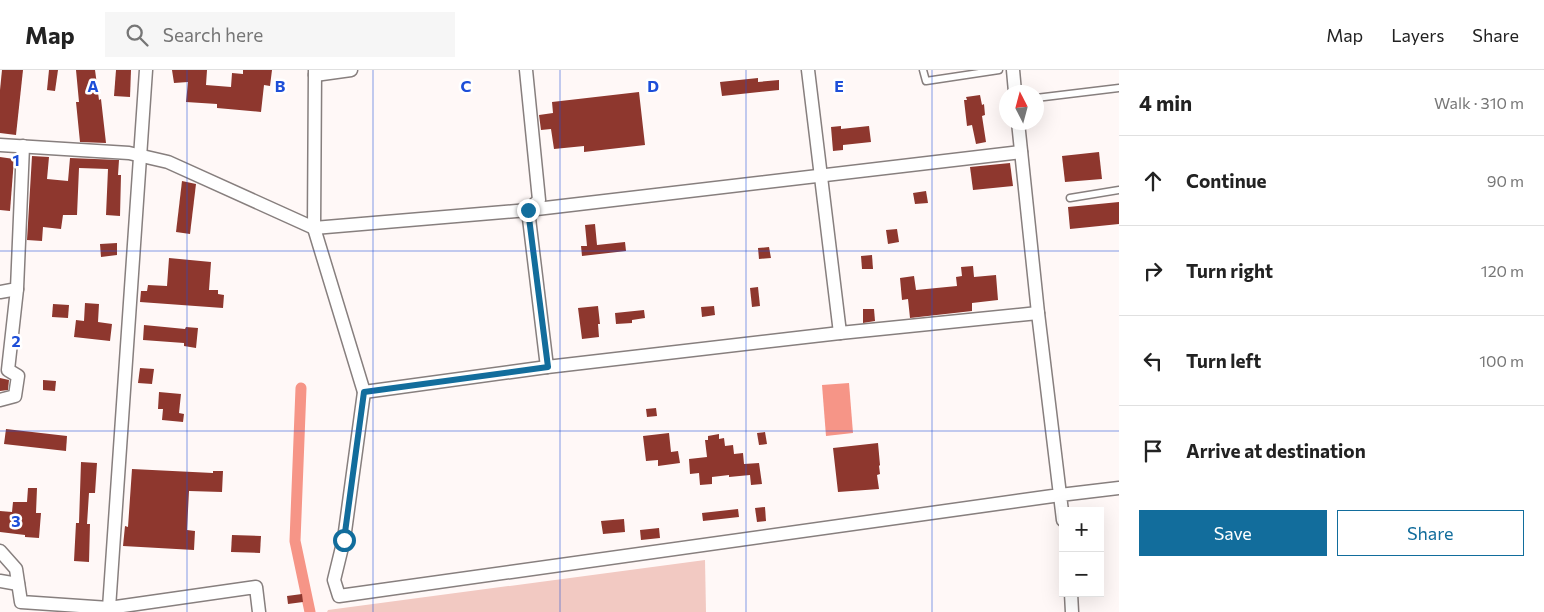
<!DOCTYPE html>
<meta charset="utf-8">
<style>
body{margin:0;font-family:Commissioner,sans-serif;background:#f6f6f6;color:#222}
.controls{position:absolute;right:15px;bottom:15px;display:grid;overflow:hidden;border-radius:0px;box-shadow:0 5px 20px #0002}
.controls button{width:45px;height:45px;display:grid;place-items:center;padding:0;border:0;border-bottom:1px solid #e0e0e0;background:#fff;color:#222;font:25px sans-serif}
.compass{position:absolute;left:999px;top:15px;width:45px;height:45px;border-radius:50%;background:#fff;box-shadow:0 5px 20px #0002;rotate:354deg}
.stop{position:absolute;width:15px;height:15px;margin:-11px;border:4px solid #126d9c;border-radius:50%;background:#fff}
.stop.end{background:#126d9c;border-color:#fff;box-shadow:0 1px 5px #0008}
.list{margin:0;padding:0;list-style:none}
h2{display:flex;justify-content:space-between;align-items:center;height:65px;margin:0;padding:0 20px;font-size:21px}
h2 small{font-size:16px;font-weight:400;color:#767676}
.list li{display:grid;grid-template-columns:32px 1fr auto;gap:15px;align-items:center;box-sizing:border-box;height:90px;padding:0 20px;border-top:1px solid #e0e0e0}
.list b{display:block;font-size:19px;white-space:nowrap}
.list em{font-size:16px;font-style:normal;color:#767676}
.actions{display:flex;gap:10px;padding:15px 20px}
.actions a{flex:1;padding:11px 0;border:1px solid #126d9c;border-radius:0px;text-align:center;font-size:18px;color:#126d9c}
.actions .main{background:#126d9c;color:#fff}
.icon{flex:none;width:28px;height:28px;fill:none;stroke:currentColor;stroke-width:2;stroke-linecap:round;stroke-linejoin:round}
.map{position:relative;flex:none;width:1119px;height:542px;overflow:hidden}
header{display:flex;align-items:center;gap:30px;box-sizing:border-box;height:70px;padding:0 25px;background:#fff;border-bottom:1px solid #e0e0e0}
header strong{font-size:24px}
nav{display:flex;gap:28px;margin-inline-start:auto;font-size:18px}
.search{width:350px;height:45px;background:#f6f6f6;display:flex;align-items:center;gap:12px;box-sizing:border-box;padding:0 18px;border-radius:0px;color:#767676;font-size:19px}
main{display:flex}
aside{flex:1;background:#fff}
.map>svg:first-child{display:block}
.green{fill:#f2c9c2}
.water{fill:#f69587}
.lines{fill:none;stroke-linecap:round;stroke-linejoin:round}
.canal{stroke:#f69587;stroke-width:11}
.building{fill:#8e372e}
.lane-casing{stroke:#877f7e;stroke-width:9}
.street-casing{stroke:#877f7e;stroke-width:15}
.lane{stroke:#fff;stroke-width:6}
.street{stroke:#fff;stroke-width:12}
.route{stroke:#126d9c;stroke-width:6}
.grid{fill:none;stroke:#1d4ed8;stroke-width:1;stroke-opacity:0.55}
.grid-label{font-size:16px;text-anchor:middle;font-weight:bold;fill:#1d4ed8;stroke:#fff;stroke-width:5;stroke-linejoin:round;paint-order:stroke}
</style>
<header>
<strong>Map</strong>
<div class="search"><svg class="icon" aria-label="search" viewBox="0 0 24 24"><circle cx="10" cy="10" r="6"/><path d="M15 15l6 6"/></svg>Search here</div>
<nav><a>Map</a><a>Layers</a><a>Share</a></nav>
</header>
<main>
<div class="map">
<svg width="1119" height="542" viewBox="0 0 1119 542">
<rect width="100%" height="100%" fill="#fff8f7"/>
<!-- green -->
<path class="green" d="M705 490 706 542H327L328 540Z"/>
<!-- water -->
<path class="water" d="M849 313 853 363 826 366 822 315Z"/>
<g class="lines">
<!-- canal -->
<path class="canal" d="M301 318 295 471 310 542"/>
</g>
<!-- building -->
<g class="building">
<path d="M2 0H23L16 65 0 63V20Z"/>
<path d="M49 0H58L55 21 47 20Z"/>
<path d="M76 0H95L99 30 101 29 106 73 80 72 76 32H79Z"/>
<path d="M116 0H131L130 27 114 26Z"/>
<path d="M172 0H207L206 15 231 17 232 3 243 4V0H272L270 16 264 15 261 42 217 38V34L186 32 188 12 174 13Z"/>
<path d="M758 8V12L779 10V20L722 26 720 12Z"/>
<path d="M639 22 645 75 584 82V76L554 79 551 59 541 60 539 45 553 43 552 32Z"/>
<path d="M980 25 982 35 984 34 985 45 982 46 986 72 976 74 972 55 967 56 964 30H967L966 27Z"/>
<path d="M841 56V59L869 56 871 72 843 75V80L833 81 831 57Z"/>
<path d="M1099 82 1102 109 1065 112 1062 86Z"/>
<path d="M32 86 49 87 47 109 68 111 70 88 119 90 118 105H121L120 146 106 145 108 99 79 98 77 145H63L61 159 43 157 42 171 27 170Z"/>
<path d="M0 87 14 89 10 141 0 140Z"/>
<path d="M1010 93 1013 116 973 120 970 97Z"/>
<path d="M182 111 196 114 190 164 176 162Z"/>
<path d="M926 121 928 133 915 134 913 123Z"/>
<path d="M1119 132V154L1070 159 1068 137Z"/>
<path d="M595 154 597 175 625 172 626 181 582 186 581 176H587L585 155Z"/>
<path d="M897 159 899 172 888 174 886 160Z"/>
<path d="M117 173V185L101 187 100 174Z"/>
<path d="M769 177 771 188 759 189 758 178Z"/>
<path d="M872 185 873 199H862L861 186Z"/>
<path d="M169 188 211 192 209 220H218V224L224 225 223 238 140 232 141 221H147L148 215 167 216Z"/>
<path d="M973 196 974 207 996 205 998 230 972 233V241L910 248 908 229 902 230 900 208 914 206 916 220 957 216 956 207 962 206 961 197Z"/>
<path d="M758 217 760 236 752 237 750 218Z"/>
<path d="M85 233 99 234 98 252 112 254 110 271 74 267 76 250 84 251Z"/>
<path d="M53 234 69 235 68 248 52 247Z"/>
<path d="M598 236 600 254H598L599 267 582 269 578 238Z"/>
<path d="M714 236 715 245 702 247 701 237Z"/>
<path d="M863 239H874L875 251 863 253Z"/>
<path d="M644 240 645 248 632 250V253L616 254 615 243Z"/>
<path d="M144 255 185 259 186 257 198 258 196 278 184 276V273L143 270Z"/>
<path d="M140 298 154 299 152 314 138 313Z"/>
<path d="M0 308 9 310 8 320 0 321Z"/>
<path d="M43 310 56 311 55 321 43 320Z"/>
<path d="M159 322 181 324 179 343 184 344 183 352 162 350 163 339H158Z"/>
<path d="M656 338 657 346 647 347 646 339Z"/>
<path d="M6 359 67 366 66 381 4 374Z"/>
<path d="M765 362 767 374 759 375 757 363Z"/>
<path d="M669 363 671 382 678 381 680 393 658 396V390L646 391 643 366Z"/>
<path d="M719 364V369L724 368 725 376 733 375 734 384 743 383 744 394 759 393 762 414 751 415 750 405 729 407V405L712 407V414L700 415 699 403 690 404 689 389 707 387 705 370H708V366Z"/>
<path d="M878 373 880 395 879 396 880 404 877 405 879 419 838 422 833 378Z"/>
<path d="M81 392 97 393 95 423H89L87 454H90L89 492 74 491 76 453H79Z"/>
<path d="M132 399 213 403V401H223L222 422 189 421 187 460 195 461 194 480 123 476 125 456 128 457Z"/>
<path d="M28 418H37L36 443H41L39 468 25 467V465L0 462V441L12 442 13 432H27Z"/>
<path d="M765 437 766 451 757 452 755 438Z"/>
<path d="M738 439 739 447 703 451 702 443Z"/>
<path d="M624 449 625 462 603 464 601 451Z"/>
<path d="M659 458 660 468 641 470 640 460Z"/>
<path d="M232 465 261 466 260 483 231 482Z"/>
<path d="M302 524 303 532 288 534 287 526Z"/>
</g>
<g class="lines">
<!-- lane casing -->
<g class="lane-casing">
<g id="lane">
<path d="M923 0 926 11 999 0"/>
<path d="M1036 28 1119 18"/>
<path d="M1070 128 1119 120"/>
</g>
</g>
<!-- street casing -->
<g class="street-casing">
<g id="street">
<path d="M315 0 314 158 364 322 344 469 334 510 339 526 1060 425 1038 243 1018 52"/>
<path d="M808 0 840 263 1038 243"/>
<path d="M1013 0 1015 22"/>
<path d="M315 5 351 0"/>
<path d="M0 75 129 83 168 92 314 158 528 140 539 130 526 0"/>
<path d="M0 222 17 219 23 76"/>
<path d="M840 263 547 297 528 140 1021 82"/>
<path d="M364 322 547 297"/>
<path d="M0 330 15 326 18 306 8 300 17 219"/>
<path d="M1063 450 1060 425 1119 418"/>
<path d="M0 481 16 499 21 532 109 538 256 517 259 542"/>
<path d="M0 511 18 514"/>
<path d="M1071 523 1072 542"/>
<path d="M109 538 146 0"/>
</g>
</g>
<!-- lane -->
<use href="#lane" class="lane"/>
<!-- street -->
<use href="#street" class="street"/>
</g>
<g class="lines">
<!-- route -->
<path class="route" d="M344 470 364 322 548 297 528 140"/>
</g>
<!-- grid -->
<path class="grid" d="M187 0V542M373 0V542M560 0V542M746 0V542M932 0V542M0 181H1119M0 361H1119"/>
<g class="grid-label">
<text x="93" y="22">A</text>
<text x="280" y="22">B</text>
<text x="466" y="22">C</text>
<text x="653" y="22">D</text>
<text x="839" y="22">E</text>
<text x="16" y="96">1</text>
<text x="16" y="277">2</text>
<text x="16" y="457">3</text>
</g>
</svg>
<div class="controls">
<button>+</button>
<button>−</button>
</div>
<svg class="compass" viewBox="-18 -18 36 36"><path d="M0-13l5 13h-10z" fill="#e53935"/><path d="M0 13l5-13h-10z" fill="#767676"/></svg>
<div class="stop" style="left:344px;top:470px"></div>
<div class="stop end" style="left:528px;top:140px"></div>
</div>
<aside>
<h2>4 min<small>Walk · 310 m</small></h2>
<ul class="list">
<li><svg class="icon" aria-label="ahead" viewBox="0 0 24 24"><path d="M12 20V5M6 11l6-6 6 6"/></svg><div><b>Continue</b></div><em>90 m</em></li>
<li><svg class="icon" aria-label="right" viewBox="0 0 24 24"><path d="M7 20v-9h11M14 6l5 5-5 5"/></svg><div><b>Turn right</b></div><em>120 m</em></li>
<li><svg class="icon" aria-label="left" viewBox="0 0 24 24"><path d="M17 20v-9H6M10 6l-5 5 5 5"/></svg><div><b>Turn left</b></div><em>100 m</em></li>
<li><svg class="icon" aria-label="arrive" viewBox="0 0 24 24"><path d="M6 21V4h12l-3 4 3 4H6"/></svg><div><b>Arrive at destination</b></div></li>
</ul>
<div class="actions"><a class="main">Save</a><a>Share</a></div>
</aside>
</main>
